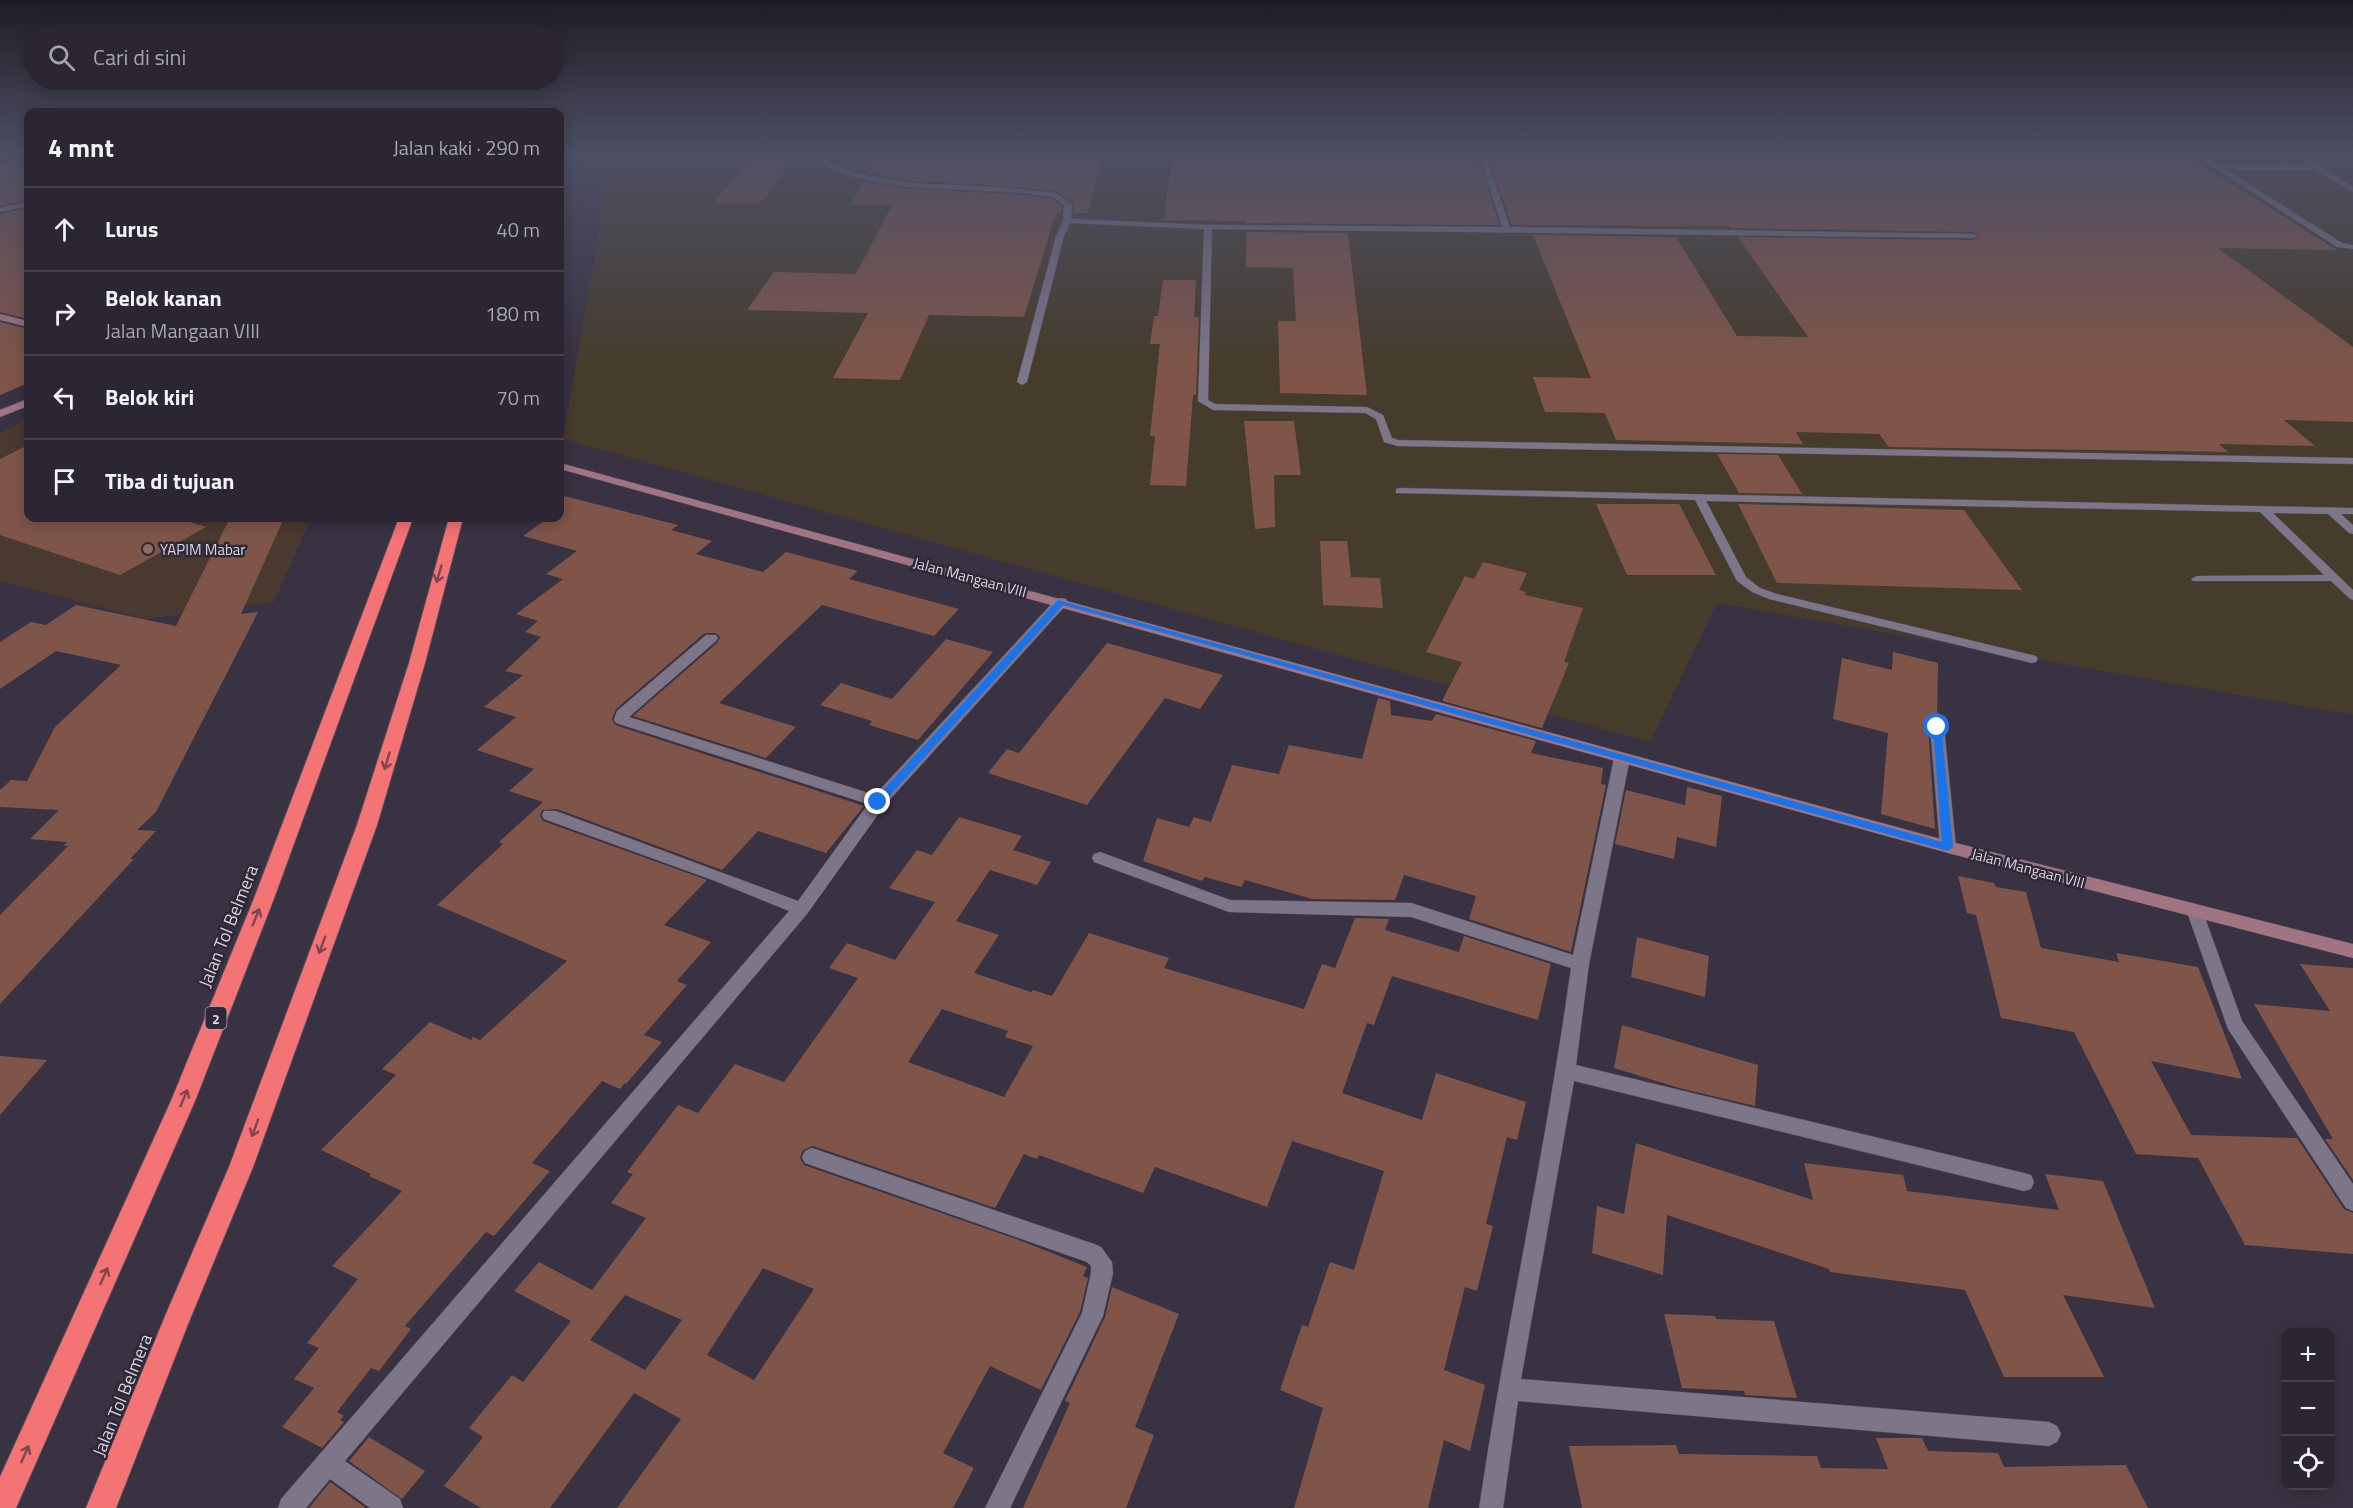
<!DOCTYPE html>
<html lang="id">
<meta charset="utf-8">
<style>
body{margin:0;font-family:"Titillium Web",sans-serif;background:#332e3a;color:#f1f3f6}
.controls{position:absolute;right:18px;bottom:18px;display:grid;overflow:hidden;border-radius:12px;box-shadow:0 3px 15px #0003}
.controls button{width:54px;height:54px;display:grid;place-items:center;padding:0;border:0;border-bottom:2px solid #47434d;background:#2b2632;color:#f1f3f6;font:30px sans-serif}
.stop{position:absolute;width:18px;height:18px;margin:-14px;border:4px solid #1a73e8;border-radius:50%;background:#fff}
.stop.end{background:#1a73e8;border-color:#fff;box-shadow:0 2px 6px #0008}
.list{margin:0;padding:0;list-style:none}
h2{display:flex;justify-content:space-between;align-items:center;height:78px;margin:0;padding:0 24px;font-size:26px}
h2 small{font-size:20px;font-weight:400;color:#a6a5ac}
.list li{display:grid;grid-template-columns:39px 1fr auto;gap:18px;align-items:center;box-sizing:border-box;height:84px;padding:0 24px;border-top:2px solid #47434d}
.list b{display:block;font-size:22px;white-space:nowrap}
.list p{margin:0;font-size:20px;white-space:nowrap;color:#a6a5ac}
.list em{font-size:20px;font-style:normal;color:#a6a5ac}
.icon{flex:none;width:33px;height:33px;fill:none;stroke:currentColor;stroke-width:2;stroke-linecap:round;stroke-linejoin:round}
.map{position:relative;flex:none;width:2353px;height:1508px;overflow:hidden}
.search{position:absolute;background:#2b2632;box-shadow:0 3px 15px #0003;left:24px;top:24px;width:540px;height:66px;display:flex;align-items:center;gap:15px;box-sizing:border-box;padding:0 21px;border-radius:33px;color:#a6a5ac;font-size:22px}
.panel{position:absolute;background:#2b2632;box-shadow:0 3px 15px #0003;left:24px;top:108px;width:540px;height:414px;border-radius:12px}
.map>svg:first-child{display:block}
.industrial{fill:#453c2b}
.education{fill:#4a392f}
.building{fill:#7f5549;fill-rule:evenodd}
.lines{fill:none;stroke-linecap:round;stroke-linejoin:round}
.lane-casing{stroke:#544e5c;stroke-width:1}
.street-casing{stroke:#544e5c;stroke-width:1}
.secondary-casing{stroke:#544e5c;stroke-width:1}
.highway-casing{stroke:#544e5c;stroke-width:2}
.lane{fill:#7d7588;fill-rule:evenodd}
.street{fill:#7d7588;fill-rule:evenodd}
.secondary{fill:#a17482;fill-rule:evenodd}
.highway{fill:#f47374;fill-rule:evenodd}
.oneway{stroke:#7e4650}
.route{fill:#1a73e8}
.education-dot{fill:#8d6e63;stroke:#2f2838;stroke-width:2}
.labels{text-anchor:middle;dominant-baseline:central;stroke-width:5;stroke-linejoin:round;paint-order:stroke}
.shield{fill:#2f2838;stroke:#a6a1ad;stroke-width:1.5}
.shield-label{font-size:14px;font-weight:bold;fill:#d9d5df}
.poi-label{font-size:15px;fill:#d9d5df;stroke:#2f2838;text-anchor:start}
.street-label{font-size:15px;fill:#d9d5df;stroke:#2f2838}
.near-street-label{font-size:18px;fill:#d9d5df;stroke:#2f2838}
</style>
<div class="map">
<svg width="2353" height="1508" viewBox="0 0 2353 1508">
<rect width="100%" height="100%" fill="#393242"/>
<!-- industrial -->
<path class="industrial" d="M608 154H2353V715L1717 603 1650 742 563 439 601 219Z"/>
<!-- education -->
<path class="education" d="M28 419V518H311L274 602 146 619 0 581V433Z"/>
<!-- building -->
<g class="building">
<path d="M753 154H797L760 203H713Z"/>
<path d="M881 154H1102L1088 213H1074L1073 202 1055 191 997 185 909 181 869 173Z"/>
<path d="M1172 154H1477L1499 225 1246 223V221L1164 220Z"/>
<path d="M1487 154H1907L2193 160 2337 250 2218 248 2353 347V422L2284 420 2315 446 2219 444 2228 452 1889 447 1879 434 1796 432 1803 444 1616 440 1605 413 1545 412 1533 377 1591 378 1533 235 1676 237 1737 336 1808 337 1738 237 1974 240 1980 235 1974 232 1731 228 1729 226 1512 225Z"/>
<path d="M28 158V200L0 206V165Z"/>
<path d="M864 182 909 189 1026 195 1052 199 1062 206 1061 213H1056L1024 317 929 315 900 380 833 378 868 313 747 310 774 272 856 274 892 205H850Z"/>
<path d="M28 208V319L0 312V214Z"/>
<path d="M1246 232 1348 233 1367 395 1280 393 1278 321H1296L1293 268 1246 267Z"/>
<path d="M1163 280H1196L1194 317H1199L1196 395H1193L1186 486 1150 485 1155 436H1150L1160 344H1150L1154 316H1158Z"/>
<path d="M0 322 28 329V383L0 395Z"/>
<path d="M1244 421H1294L1301 475H1274L1275 527 1255 529Z"/>
<path d="M28 445V518H176L206 527 120 575 0 535V459Z"/>
<path d="M1717 454 1778 455 1802 494 1739 493Z"/>
<path d="M560 495 678 525 671 530 712 541 696 554 763 572 786 552 858 571 849 579 959 609 934 636 822 605 719 703 796 727 766 758 633 716 717 643 720 637 716 633H705L616 709 612 719 615 725 864 806 826 853 758 831 722 870 557 809 542 810 540 816 543 821 707 880 664 925 711 942 677 981 687 985 644 1035 662 1042 626 1084 625 1083 620 1089 602 1081 532 1163 550 1171 494 1236 486 1232 405 1326 411 1329 379 1371 371 1368 337 1412 344 1416 340 1420 344 1422 322 1448 282 1427 314 1388 294 1379 319 1348 307 1343 358 1279 332 1266 402 1191 369 1176 371 1174 321 1150 396 1075 382 1069 430 1022 471 1040 473 1037 480 1040 567 961 437 905 503 844 499 842 543 802 509 791 534 769 477 750 516 717 484 707 523 675 505 671 541 637 525 632 538 621 516 614 563 579 546 574 577 551 523 536 548 518H560Z"/>
<path d="M1596 504H1679L1716 575H1627Z"/>
<path d="M1738 504 1964 510 2022 590 1777 583Z"/>
<path d="M230 518H284L241 614 258 612 156 812 137 830 156 831 130 859H134L0 1004V915L68 846H63L67 842 30 839 59 810 0 807V790L11 780 27 781 55 727 121 665 56 651 0 689V642L31 622 46 625 76 605 176 626Z"/>
<path d="M1320 541H1347L1351 577 1380 578 1383 608 1323 605Z"/>
<path d="M1483 562 1527 573 1519 590 1526 592 1525 595 1583 608 1564 662 1569 663 1542 728 1442 701 1462 662 1426 652 1465 576 1474 579Z"/>
<path d="M946 639 993 652 918 740 869 725 872 721 820 705 841 683 892 699Z"/>
<path d="M1107 643 1223 675 1200 709 1165 698 1087 805 988 773 1007 749 1019 753Z"/>
<path d="M1893 652 1938 663 1937 720 1928 727 1935 829 1881 814 1888 733 1833 719 1842 658 1892 670Z"/>
<path d="M1378 698 1390 701 1391 715 1432 721 1436 714 1536 741 1531 753 1603 768 1601 784 1606 785 1571 952 1469 919 1476 896 1404 875 1395 900 1312 899 1245 880 1241 887 1205 877 1202 881 1143 861 1157 818 1189 827 1194 817 1211 822 1232 765 1279 774 1289 745 1362 759Z"/>
<path d="M1687 787 1722 796 1716 847 1677 837 1674 859 1615 844 1626 790 1685 805Z"/>
<path d="M959 817 1022 836 1013 850 1051 862 1037 885 990 870 956 921 999 935 974 973 1031 992 1033 990 1052 996 1089 933 1169 958 1164 968 1304 1009 1322 964 1335 968 1355 918 1389 919 1385 930 1459 952 1464 936 1551 964 1538 1020 1392 976 1374 1025 1367 1023 1342 1093 1422 1120 1436 1073 1526 1102 1517 1140 1507 1137 1486 1224 1493 1226 1477 1291 1465 1287 1444 1370 1485 1385 1470 1451 1444 1440 1428 1508H1294L1323 1408 1280 1390 1302 1325 1308 1327 1330 1262 1354 1270 1384 1171 1292 1141 1267 1207 1155 1167 1143 1193 1039 1155 1037 1159 1024 1154 995 1208 813 1146 803 1150 800 1158 804 1165 1019 1240 1087 1267 1083 1276 1088 1278 1080 1312 1041 1390 990 1366 943 1453 974 1468 953 1508H617L681 1419 634 1393 550 1508H481L444 1486 483 1437 469 1428 512 1375 523 1382 571 1321 514 1291 539 1262 592 1290 646 1218 611 1203 633 1174 627 1172 678 1105 698 1113 735 1064 784 1082 858 978 829 968 847 943 895 960 935 902 889 888 917 850 932 855ZM942 1009 1008 1031 1005 1037 1033 1046 1004 1097 908 1062ZM763 1268 814 1289 754 1380 707 1355ZM625 1295 682 1320 645 1370 590 1340Z"/>
<path d="M1958 876 1994 883 1996 887 2026 892 2041 948 2119 962 2116 953 2198 967 2242 1079 2151 1061 2191 1135 2297 1138 2344 1209 2353 1213V1254L2245 1245 2198 1158 2136 1154 2074 1032 2001 1018 1976 915 1967 913Z"/>
<path d="M1637 937 1709 956 1705 997 1631 977Z"/>
<path d="M2300 964 2353 968V1180L2325 1139H2333L2254 1004 2330 1011Z"/>
<path d="M1622 1025 1758 1065 1755 1106 1679 1088 1614 1068Z"/>
<path d="M0 1056 47 1060 0 1115Z"/>
<path d="M1636 1143 1813 1200 1804 1163 1903 1175 1907 1191 2059 1210 2045 1174 2103 1181 2155 1308 2063 1295 2104 1377H2004L1965 1290 1830 1272 1829 1269 1667 1215 1663 1275 1592 1253 1597 1206 1624 1214Z"/>
<path d="M1112 1287 1179 1314 1135 1427 1154 1435 1126 1508H1023L1070 1403 1065 1401 1105 1317Z"/>
<path d="M1664 1314 1715 1316 1716 1319 1774 1321 1797 1398 1745 1395 1744 1391 1682 1388Z"/>
<path d="M369 1437 425 1471 402 1499 349 1461Z"/>
<path d="M1876 1438H1922L1928 1451 1998 1453 2004 1467 2126 1465 2148 1508H1582L1569 1446 1676 1445 1679 1454 1817 1456 1821 1468 1888 1469Z"/>
<path d="M330 1482 366 1508H309Z"/>
</g>
<g class="lines">
<!-- lane casing -->
<g class="lane-casing">
<g id="lane">
<path d="M822 154H828V163L854 173 909 183 997 187 1055 193 1072 204 1071 219 1208 225 1502 227 1479 154H1485L1510 227 1974 234 1978 236 1974 238 1212 229 1208 400 1215 404 1367 407 1383 415 1392 438 1398 440 2353 458V464L1397 446 1384 442 1376 419 1365 413 1213 410 1198 401 1204 229 1070 223 1064 236 1027 382 1022 385 1017 382 1056 236 1063 221 1064 205 1053 197 1026 193 909 187 880 183 850 176 823 165Z"/>
<path d="M2193 154H2200L2218 165H2306L2290 154C2306 153 2338 178 2353 187V192L2313 169H2225L2342 243 2353 245V249L2337 247Z"/>
<path d="M28 202V206L0 212V208Z"/>
<path d="M1400 488 2353 508V514H2341L2353 525V534L2349 533 2328 514 2273 513 2353 590V600L2349 598 2331 581H2193L2191 579 2197 576 2324 575 2260 512 1706 501 1746 577 1760 588 1777 594 2036 656 2038 659 2036 662 2032 663 1769 599 1752 592 1737 581 1695 500 1396 493V489Z"/>
</g>
</g>
<!-- street casing -->
<g class="street-casing">
<g id="street">
<path d="M1061 598 1066 599 1068 602 1066 605 884 806 807 914 345 1461 400 1499 403 1508H370L330 1479 306 1508H278L281 1499 319 1455 789 911 715 881 544 819 542 815 544 811H556L798 901 868 804 616 723 614 720 617 711 706 635H716L718 638 716 641 629 717 875 795 1056 599Z"/>
<path d="M1937 722 1944 727 1956 847 1954 851H1942L1940 847 1930 727Z"/>
<path d="M1622 753 1630 758 1589 964 1576 1065 2024 1173 2031 1175 2034 1182 2031 1189 2024 1191 1574 1081 1521 1379 2049 1422 2057 1426 2061 1434 2057 1442 2049 1446 1518 1401 1503 1508H1479C1506 1327 1546 1149 1571 968L1411 917 1229 912 1094 862 1092 858 1094 854 1100 852 1230 900 1411 903 1573 955 1614 758Z"/>
<path d="M2195 905 2201 907 2203 912 2242 1021 2353 1184V1211L2346 1208 2228 1029 2187 912 2189 907Z"/>
<path d="M812 1148 1094 1244 1101 1247 1112 1262 1113 1273 1103 1316 1010 1508H985L1082 1313 1091 1273V1266L1087 1262 805 1163 802 1157 805 1151Z"/>
</g>
</g>
<!-- secondary casing -->
<g class="secondary-casing">
<g id="secondary">
<path d="M0 314 28 321V327L0 320Z"/>
<path d="M28 399V406L0 417V410Z"/>
<path d="M560 463 1948 841 2353 944V958L1948 853 560 469Z"/>
</g>
</g>
<!-- highway casing -->
<g class="highway-casing">
<g id="highway">
<path d="M560 154H567L565 162 560 165Z"/>
<path d="M399 518H413L273 901 195 1101 16 1508H0V1477L171 1101 253 901Z"/>
<path d="M449 518H463L425 663 377 825 253 1167 188 1324 116 1508H86L166 1314 229 1167 357 825 409 663Z"/>
</g>
</g>
<!-- lane -->
<use href="#lane" class="lane"/>
<!-- street -->
<use href="#street" class="street"/>
<!-- secondary -->
<use href="#secondary" class="secondary"/>
<!-- highway -->
<use href="#highway" class="highway"/>
</g>
<!-- one-way arrows -->
<defs><path id="oneway-shaft" d="M-6 0H5M1.5-3L5.5 0L1.5 3" fill="none" stroke-width="1.6" stroke-linecap="round" stroke-linejoin="round" transform="scale(1.5)"/></defs>
<g class="oneway">
<use href="#oneway-shaft" transform="translate(439 574) rotate(106)"/>
<use href="#oneway-shaft" transform="translate(387 761) rotate(107)"/>
<use href="#oneway-shaft" transform="translate(256 917) rotate(-68)"/>
<use href="#oneway-shaft" transform="translate(322 945) rotate(111)"/>
<use href="#oneway-shaft" transform="translate(184 1098) rotate(-67)"/>
<use href="#oneway-shaft" transform="translate(255 1128) rotate(110)"/>
<use href="#oneway-shaft" transform="translate(104 1276) rotate(-66)"/>
<use href="#oneway-shaft" transform="translate(25 1454) rotate(-66)"/>
</g>
<!-- sky -->
<linearGradient id="sky" x2="0" y2="1"><stop stop-color="#1f1c24"/><stop offset="0.42" stop-color="#4e4f65"/><stop offset="1" stop-color="#4e4f65" stop-opacity="0"/></linearGradient>
<rect width="2353" height="365" fill="url(#sky)"/>
<!-- route -->
<path class="route" d="M1058 600 1942 842 1933 727 1941 725 1953 847 1948 851 1063 605 881 805H874V800Z"/>
<!-- markers -->
<circle class="education-dot" cx="148" cy="549" r="6"/>
<g class="labels">
<!-- shield labels -->
<rect class="shield" x="205.5" y="1007" width="21" height="22" rx="4.5"/>
<g class="shield-label">
<text x="216" y="1018">2</text>
</g>
<!-- poi labels -->
<g class="poi-label">
<text x="160" y="549">YAPIM Mabar</text>
</g>
<!-- street labels -->
<g class="street-label">
<text transform="translate(970 577) rotate(15)">Jalan Mangaan VIII</text>
<text transform="translate(2028 868) rotate(15)">Jalan Mangaan VIII</text>
</g>
<!-- near-street labels -->
<g class="near-street-label">
<text transform="translate(228 926) rotate(-68)">Jalan Tol Belmera</text>
<text transform="translate(122 1395) rotate(-68)">Jalan Tol Belmera</text>
</g>
</g>
</svg>
<div class="controls">
<button>+</button>
<button>−</button>
<button><svg class="icon" aria-label="locate" viewBox="0 0 24 24"><circle cx="12" cy="12" r="6"/><path d="M12 2v4M12 18v4M2 12h4M18 12h4"/></svg></button>
</div>
<div class="stop" style="left:1937px;top:727px"></div>
<div class="stop end" style="left:878px;top:802px"></div>
<div class="search"><svg class="icon" aria-label="search" viewBox="0 0 24 24"><circle cx="10" cy="10" r="6"/><path d="M15 15l6 6"/></svg>Cari di sini</div>
<section class="panel">
<h2>4 mnt<small>Jalan kaki · 290 m</small></h2>
<ul class="list">
<li><svg class="icon" aria-label="ahead" viewBox="0 0 24 24"><path d="M12 20V5M6 11l6-6 6 6"/></svg><div><b>Lurus</b></div><em>40 m</em></li>
<li><svg class="icon" aria-label="right" viewBox="0 0 24 24"><path d="M7 20v-9h11M14 6l5 5-5 5"/></svg><div><b>Belok kanan</b><p>Jalan Mangaan VIII</p></div><em>180 m</em></li>
<li><svg class="icon" aria-label="left" viewBox="0 0 24 24"><path d="M17 20v-9H6M10 6l-5 5 5 5"/></svg><div><b>Belok kiri</b></div><em>70 m</em></li>
<li><svg class="icon" aria-label="arrive" viewBox="0 0 24 24"><path d="M6 21V4h12l-3 4 3 4H6"/></svg><div><b>Tiba di tujuan</b></div></li>
</ul>
</section>
</div>
